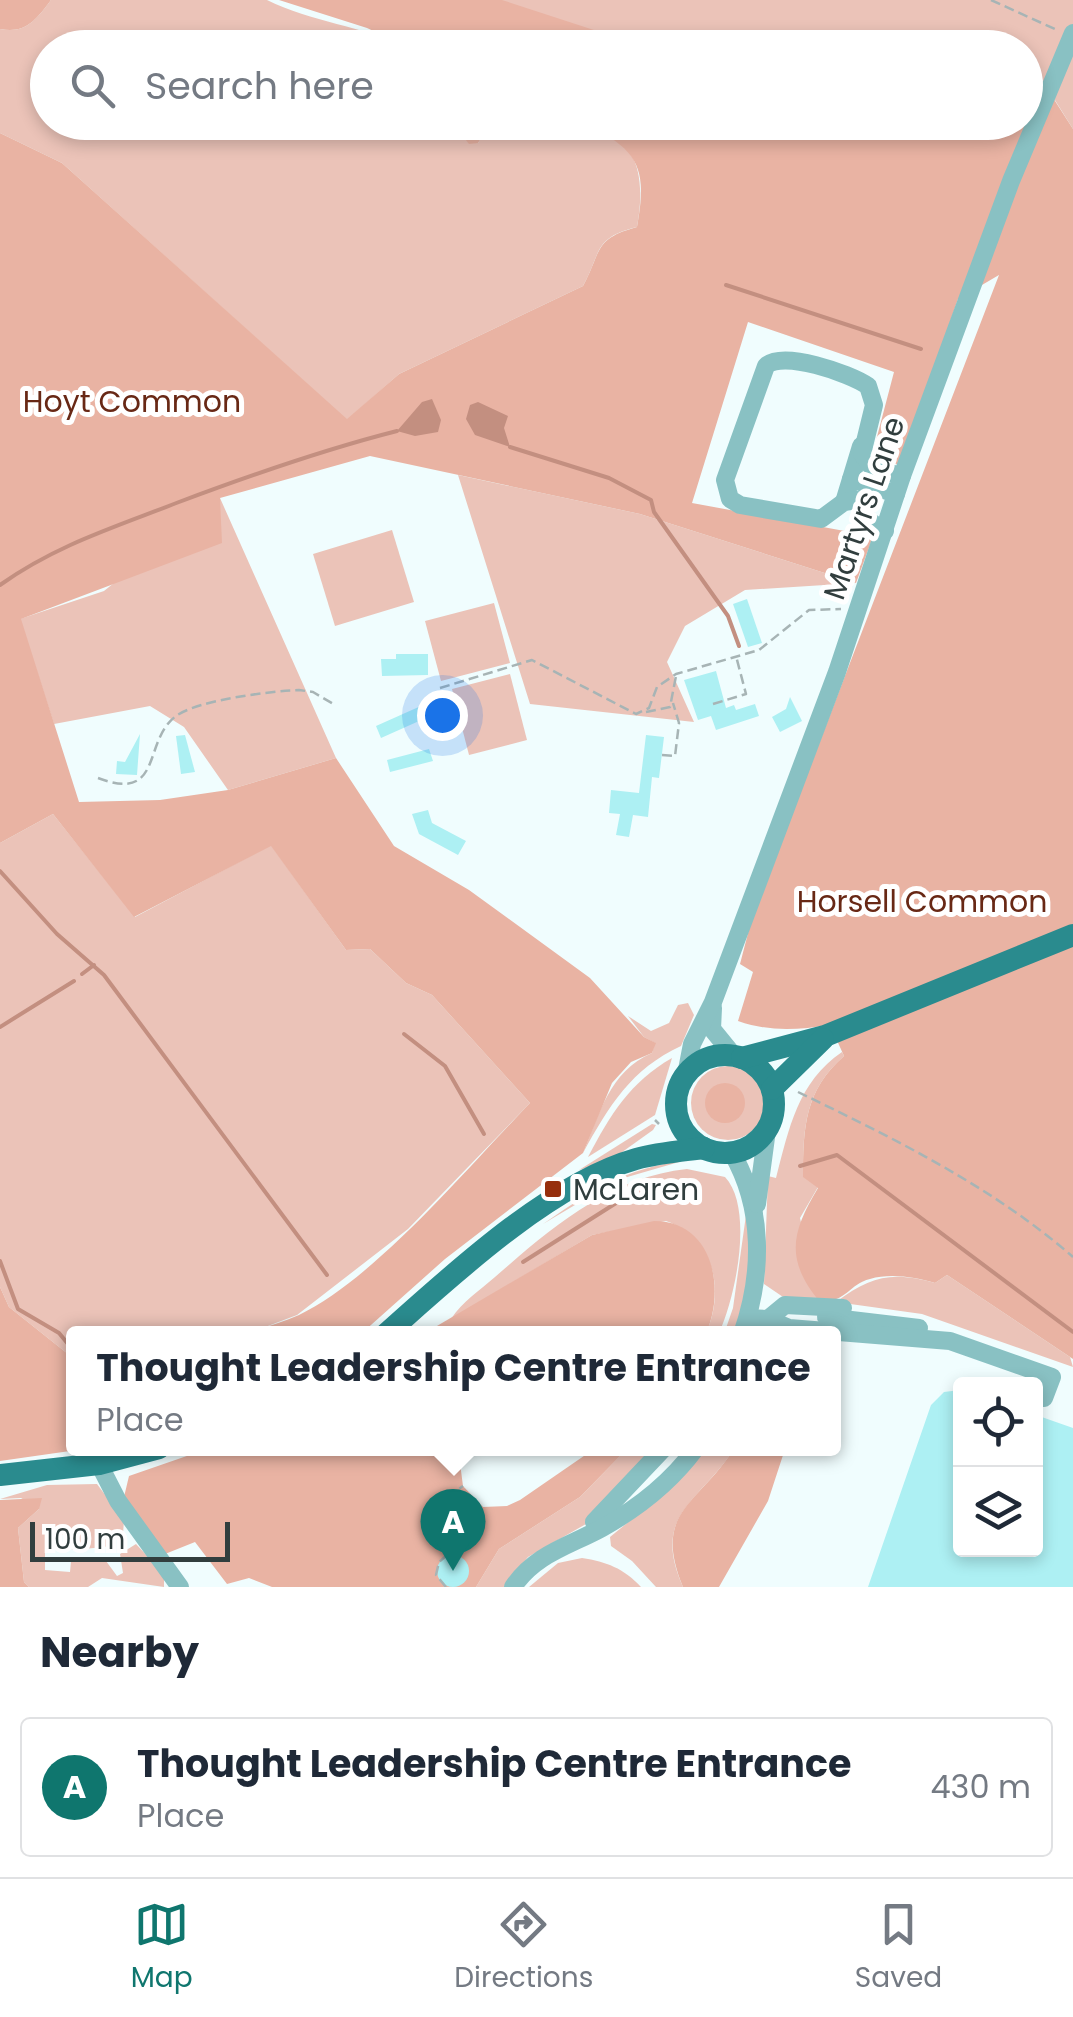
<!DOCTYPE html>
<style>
body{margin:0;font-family:Poppins,sans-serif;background:#f2f2f3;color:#1f2937}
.controls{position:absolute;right:30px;bottom:30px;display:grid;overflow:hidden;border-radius:10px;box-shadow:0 5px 15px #0003}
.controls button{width:90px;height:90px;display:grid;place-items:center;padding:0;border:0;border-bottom:2px solid #e0e1e3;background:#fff;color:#1f2937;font:50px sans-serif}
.scale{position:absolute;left:30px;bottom:25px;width:200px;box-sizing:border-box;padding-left:10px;border:5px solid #313e3e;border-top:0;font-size:28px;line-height:35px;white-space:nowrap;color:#313e3e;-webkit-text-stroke:8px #fff;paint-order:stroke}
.you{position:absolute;left:442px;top:715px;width:35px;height:35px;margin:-25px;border:8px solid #fff;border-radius:50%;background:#1a73e8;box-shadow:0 0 0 15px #1a73e833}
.badge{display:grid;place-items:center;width:65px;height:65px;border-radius:50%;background:#0f766e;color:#fff;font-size:32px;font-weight:700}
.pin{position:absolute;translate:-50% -82px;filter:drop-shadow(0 2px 5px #0008)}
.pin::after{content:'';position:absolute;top:52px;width:35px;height:30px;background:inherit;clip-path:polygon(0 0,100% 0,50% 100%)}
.popup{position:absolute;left:66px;top:1326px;width:775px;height:130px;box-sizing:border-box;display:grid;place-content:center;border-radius:10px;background:#fff;filter:drop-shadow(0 2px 8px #0005);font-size:32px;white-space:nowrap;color:#747a83}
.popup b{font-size:38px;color:#1f2937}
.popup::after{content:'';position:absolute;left:50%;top:100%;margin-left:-20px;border:20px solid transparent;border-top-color:#fff}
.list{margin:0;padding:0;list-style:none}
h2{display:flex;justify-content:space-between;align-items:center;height:130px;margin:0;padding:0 40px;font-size:42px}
h2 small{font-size:32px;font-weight:400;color:#747a83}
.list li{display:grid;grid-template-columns:65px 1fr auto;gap:30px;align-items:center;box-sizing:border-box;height:140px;margin:0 20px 20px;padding:0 20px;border:2px solid #e0e1e3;border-radius:10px}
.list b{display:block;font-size:38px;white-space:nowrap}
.list p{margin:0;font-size:32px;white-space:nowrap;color:#747a83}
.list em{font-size:32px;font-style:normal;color:#747a83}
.icon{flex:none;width:55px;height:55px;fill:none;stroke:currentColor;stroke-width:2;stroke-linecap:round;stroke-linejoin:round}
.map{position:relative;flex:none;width:1073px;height:1587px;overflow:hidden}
.search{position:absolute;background:#fff;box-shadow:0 5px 15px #0003;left:30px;right:30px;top:30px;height:110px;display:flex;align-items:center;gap:25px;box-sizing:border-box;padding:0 35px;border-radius:55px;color:#747a83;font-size:38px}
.sheet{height:290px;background:#fff}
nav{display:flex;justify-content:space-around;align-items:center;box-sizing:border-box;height:140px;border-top:2px solid #e0e1e3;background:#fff;font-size:28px;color:#747a83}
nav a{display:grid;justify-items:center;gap:5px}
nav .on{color:#0f766e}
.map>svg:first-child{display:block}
.green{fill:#ebc3b8}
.forest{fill:#e9b3a3}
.water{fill:#c38f80}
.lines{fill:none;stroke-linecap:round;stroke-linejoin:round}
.stream{stroke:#c38f80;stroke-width:4}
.building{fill:#adf0f3}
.path{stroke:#a7b4b5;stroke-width:2.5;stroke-dasharray:10 5;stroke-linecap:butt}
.minor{stroke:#89c1c3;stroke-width:18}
.major{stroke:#2a8b8e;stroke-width:22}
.poi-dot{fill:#962f0d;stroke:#fff;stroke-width:4}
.labels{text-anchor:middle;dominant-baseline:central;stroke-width:10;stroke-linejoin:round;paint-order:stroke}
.park-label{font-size:30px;fill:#682815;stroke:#fff}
.street-label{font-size:30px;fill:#313e3e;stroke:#fff}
.poi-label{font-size:30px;fill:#313e3e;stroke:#fff;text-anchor:start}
</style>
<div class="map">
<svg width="1073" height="1587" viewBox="0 0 1073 1587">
<rect width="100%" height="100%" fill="#f0fdfe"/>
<!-- green -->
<g class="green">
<path d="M51 0H267C312 22 361 26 408 47L48 48V122L464 123 462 135 478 143 492 123C576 123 658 111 637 227 593 238 602 251 583 286L399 374 347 420 62 163 0 133V29C26 34 36 20 51 0Z"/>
<path d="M432 0H1073V129L1033 65 1026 64V48L646 47Z"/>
<path d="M458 475 640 514 856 583 745 590 685 626 667 662 694 722 530 704Z"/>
<path d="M220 498 336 758 228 790 184 727 150 706 54 724 20 619 104 591Z"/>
<path d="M392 530 414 602 335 626 313 554Z"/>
<path d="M494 603 510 663 441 681 425 621Z"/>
<path d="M510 674 527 740 469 755 452 689Z"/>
<path d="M53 814 135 917 271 845 346 950 370 949 406 983 432 995 530 1103 408 1229 297 1315 249 1333 73 1334V1358L9 1307 0 1287V843Z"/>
<path d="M688 1003 694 1015 681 1046C631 1069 609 1106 583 1153 600 1113 609 1072 652 1053L655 1043 644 1037 628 1016 651 1031 669 1023 678 1005Z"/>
<path d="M842 1052 844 1056C805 1090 803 1127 803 1176L818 1187 800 1218 820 1302 786 1299 764 1284 768 1176 776 1178C789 1128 798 1082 842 1052Z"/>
<path d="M672 1058 655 1115 588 1157C610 1115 630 1082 672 1058Z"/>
<circle cx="728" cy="1103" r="37"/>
<path d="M652 1124 656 1125 653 1130 611 1160 579 1170Z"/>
<path d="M686 1160 617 1180 543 1224C596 1188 621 1170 686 1160Z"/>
<path d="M687 1169 725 1177C754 1208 736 1296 719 1333H706C725 1291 715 1238 666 1221L592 1235 451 1319C463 1301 479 1291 495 1277 551 1228 610 1177 687 1169Z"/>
<path d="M737 1176C756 1230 752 1279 737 1333L724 1334 733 1308 746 1215Z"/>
<path d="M947 1275 1070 1357 1073 1367 922 1314 836 1302C871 1276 892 1271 935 1283Z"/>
<path d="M627 1449H661L593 1520 528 1557 504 1587H476L499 1549 580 1497Z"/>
<path d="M704 1449H734C698 1504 651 1514 683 1587H656L632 1561 611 1546 610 1537 653 1502Z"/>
<path d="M97 1484 124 1520 123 1534 105 1547 72 1550 71 1535H45V1570L70 1572 71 1561H106L117 1576 123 1573 120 1554 136 1544 164 1574V1587L102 1578 88 1587H29L24 1582 18 1528 39 1509 21 1498 0 1499 47 1485Z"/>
<path d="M582 1558C607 1562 623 1568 641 1587H529L558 1563Z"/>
</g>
<!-- forest -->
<g class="forest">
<path d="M0 0H51C36 20 26 34 0 29Z"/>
<path d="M279 0H502L646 47H408L367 28Z"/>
<path d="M1026 64 1032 65 1073 129V1359L947 1275 935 1283C915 1277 890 1273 870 1279 849 1284 847 1302 820 1302 785 1260 791 1233 818 1188L803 1177C803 1127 805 1090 844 1056L830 1025C797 1030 770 1032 738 1021L753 972 740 964 752 918 999 275 958 299 900 466 873 452 894 372 748 322 692 503 850 532 854 519 877 526 856 583 640 514 370 456 220 498 222 543 21 619 79 802 160 800 228 790 336 758 394 846 469 890 590 978 644 1037 656 1043 652 1053 631 1062 612 1083 583 1153 445 1259 362 1333H249C265 1327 283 1322 299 1315 377 1277 469 1166 530 1103L432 995 406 983 370 949 346 950 271 846 134 917 53 814 0 843V133L62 163 347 419 399 374 583 286C602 251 593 239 637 227 648 166 638 150 584 123L1026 122Z"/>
<path d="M464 123V122L492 123 478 143 469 144 462 135Z"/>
<circle cx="725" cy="1103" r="20"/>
<path d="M654 1221C713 1221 726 1289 706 1333H425L592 1235Z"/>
<path d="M0 1287 9 1307 73 1358V1448L84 1449 0 1461Z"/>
<path d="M458 1448 463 1486 483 1507 507 1506 520 1500 594 1449H627L580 1497 499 1549 476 1587H272L249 1578 227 1584 195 1542 165 1554 124 1497 129 1476 207 1449Z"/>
<path d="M734 1449H785L768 1501 719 1587H683C652 1511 697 1506 734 1449Z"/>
<path d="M42 1498 39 1509 18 1528 24 1582 29 1587H0V1500Z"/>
</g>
<!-- water -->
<g class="water">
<path d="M432 399 441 420 438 432 415 436 397 431 422 402Z"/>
<path d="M478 402 508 416 504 428 510 447 475 435 466 419 470 405Z"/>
</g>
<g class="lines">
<!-- stream -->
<g class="stream">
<path d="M726 285 921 349"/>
<path d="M510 447 609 478 651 500 654 512 728 616 739 646"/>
<path d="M0 585C56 545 115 527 179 502 251 475 322 450 397 431"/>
<path d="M0 871 57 934 104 975 327 1275"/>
<path d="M82 974 94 965"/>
<path d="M0 1027 74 981"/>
<path d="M404 1034 445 1066 484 1134"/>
<path d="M800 1166 837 1155 1073 1332"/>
<path d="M0 1261 18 1309 59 1333 73 1350"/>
<path d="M523 1262 624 1198"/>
</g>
</g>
<!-- building -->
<g class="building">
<path d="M747 599 762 643 748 647 733 604Z"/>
<path d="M396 654H428V675L382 676 381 659H396Z"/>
<path d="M716 671 726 708 734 705 736 710 755 704 759 716 716 730 711 716 698 720 684 680Z"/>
<path d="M441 697 446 709 381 738 376 726Z"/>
<path d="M790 697 802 721 780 732 772 717 786 709Z"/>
<path d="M140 734 137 775 116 774 117 761 125 762Z"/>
<path d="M185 735 195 772 181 774 176 736Z"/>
<path d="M646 735 664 737 659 778 652 777 648 817 633 815 629 837 616 835 620 814 609 813 611 790 639 793Z"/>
<path d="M429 749 433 761 390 772 387 760Z"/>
<path d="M428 810 432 823 466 841 458 855 419 834 412 814Z"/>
<path d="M960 1390V1550H1036V1415L1073 1428V1587H868L931 1405 944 1392Z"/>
<circle cx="453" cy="1571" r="16"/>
</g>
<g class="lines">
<!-- path -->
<g class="path">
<path d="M991 0 1057 30"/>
<path d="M440 688 532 660 636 714 649 708 657 687 676 674 759 650 809 610 841 609"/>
<path d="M713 704 746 694 736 656"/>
<path d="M646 712 670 707 676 676"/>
<path d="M662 755 675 756 679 723 673 703"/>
<path d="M98 778C164 803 142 741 176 716 198 700 271 691 299 690L313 692 335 705"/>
<path d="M798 1092C893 1138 993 1187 1073 1257"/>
<path d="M655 1120 659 1124"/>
<path d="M446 1587 436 1575 439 1562 447 1555 435 1506 463 1486"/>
</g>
<!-- minor -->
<g class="minor">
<path d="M851 479 896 494"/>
<path d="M844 502 861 446"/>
<path d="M885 531 869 521 857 500 844 502 821 519 740 505 730 499 725 480 766 366C782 350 849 373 868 386L874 405 862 454 873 469 902 476"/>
<path d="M713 1008 712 1029 734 1056"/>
<path d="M686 1075 692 1044 713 1002 837 672 902 476 1011 181 1073 33"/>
<path d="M732 1153C764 1208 763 1274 742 1334"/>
<path d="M757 1204 767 1130"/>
<path d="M826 1317 919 1328"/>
<path d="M748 1318 768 1319 789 1328 950 1341 1052 1377 1044 1398"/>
<path d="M768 1319 785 1305 843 1308"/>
<path d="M99 1464 118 1501 180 1587"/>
<path d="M594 1522 664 1448"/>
<path d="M513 1587C535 1554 569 1546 602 1528 638 1508 671 1482 696 1448"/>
</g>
<!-- major -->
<g class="major">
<circle cx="725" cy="1104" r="49"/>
<path d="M742 1058 825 1036 1073 935"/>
<path d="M772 1089 823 1039"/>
<path d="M386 1334C452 1275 551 1183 636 1159 658 1153 682 1151 704 1148"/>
<path d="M0 1475 99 1464 159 1448"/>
</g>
</g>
<!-- markers -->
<rect class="poi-dot" x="543" y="1179" width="20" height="20" rx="5"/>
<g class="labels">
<!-- park labels -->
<g class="park-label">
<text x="132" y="401">Hoyt Common</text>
<text x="922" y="901">Horsell Common</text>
</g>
<!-- street labels -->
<g class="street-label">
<text transform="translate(864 508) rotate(-71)">Martyrs Lane</text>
</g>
<!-- poi labels -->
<g class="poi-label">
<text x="573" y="1189">McLaren</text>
</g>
</g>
</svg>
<div class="controls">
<button><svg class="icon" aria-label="locate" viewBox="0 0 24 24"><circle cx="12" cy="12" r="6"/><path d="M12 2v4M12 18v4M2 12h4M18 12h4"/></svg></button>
<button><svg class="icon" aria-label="layers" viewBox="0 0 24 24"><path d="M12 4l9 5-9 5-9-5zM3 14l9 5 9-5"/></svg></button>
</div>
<div class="scale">100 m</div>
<div class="you"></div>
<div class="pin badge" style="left:453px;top:1571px">A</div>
<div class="popup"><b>Thought Leadership Centre Entrance</b>Place</div>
<div class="search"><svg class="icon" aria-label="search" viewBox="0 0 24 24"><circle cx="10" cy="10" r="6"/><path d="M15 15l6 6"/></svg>Search here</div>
</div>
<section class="sheet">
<h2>Nearby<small></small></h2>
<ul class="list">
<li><span class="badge">A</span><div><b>Thought Leadership Centre Entrance</b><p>Place</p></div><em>430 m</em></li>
</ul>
</section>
<nav>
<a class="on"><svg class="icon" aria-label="map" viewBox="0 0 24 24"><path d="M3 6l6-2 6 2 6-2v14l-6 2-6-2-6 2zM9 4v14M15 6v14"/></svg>Map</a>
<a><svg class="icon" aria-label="directions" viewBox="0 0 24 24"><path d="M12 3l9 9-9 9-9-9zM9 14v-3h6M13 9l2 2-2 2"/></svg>Directions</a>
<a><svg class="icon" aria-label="saved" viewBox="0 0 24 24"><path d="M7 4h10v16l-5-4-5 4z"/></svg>Saved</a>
</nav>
